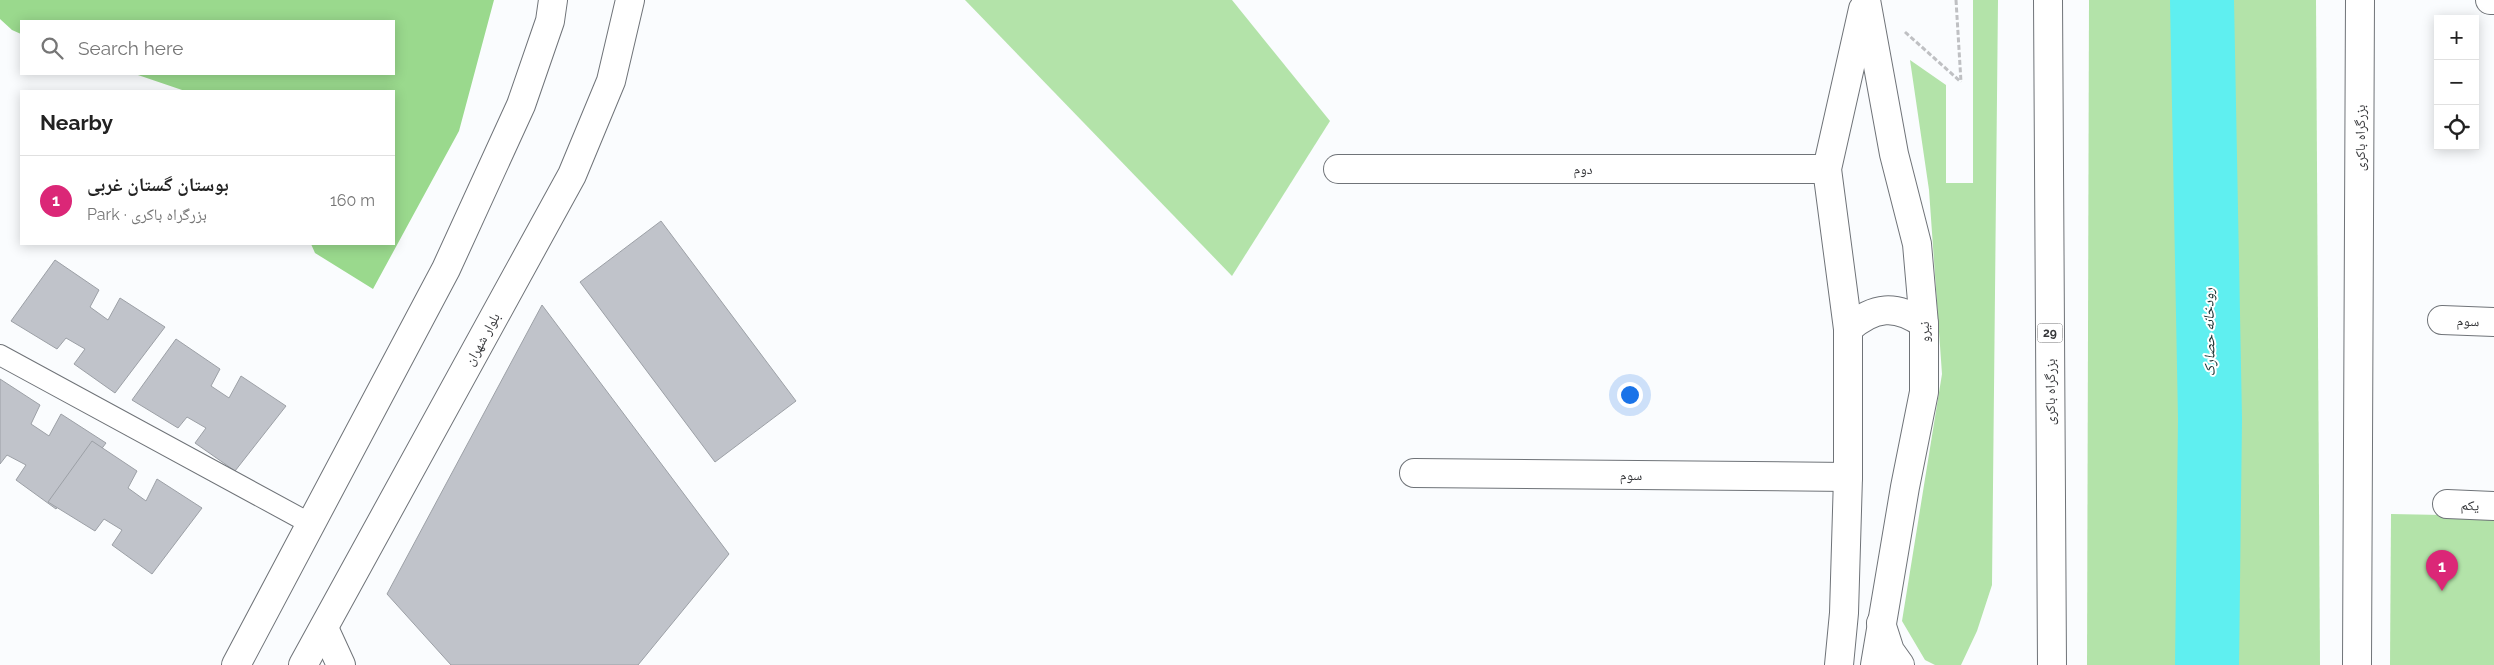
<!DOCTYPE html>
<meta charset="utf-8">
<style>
body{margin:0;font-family:Raleway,"Noto Naskh Arabic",sans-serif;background:#f2f2f2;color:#222}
.controls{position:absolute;right:15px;top:15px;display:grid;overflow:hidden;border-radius:0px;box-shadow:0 2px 12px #0003}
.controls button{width:45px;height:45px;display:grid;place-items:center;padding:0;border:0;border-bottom:1px solid #e0e0e0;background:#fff;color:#222;font:25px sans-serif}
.you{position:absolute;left:1629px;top:394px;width:18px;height:18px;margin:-12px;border:4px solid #fff;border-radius:50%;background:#1a73e8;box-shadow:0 0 0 8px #1a73e833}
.badge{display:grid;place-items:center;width:32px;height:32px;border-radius:50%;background:#db2777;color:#fff;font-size:16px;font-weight:700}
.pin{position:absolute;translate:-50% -41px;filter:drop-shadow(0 1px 2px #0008)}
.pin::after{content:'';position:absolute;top:26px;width:18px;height:15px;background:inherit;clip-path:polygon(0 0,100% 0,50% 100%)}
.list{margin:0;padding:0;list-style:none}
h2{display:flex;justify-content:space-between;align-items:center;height:65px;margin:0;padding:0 20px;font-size:21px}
h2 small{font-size:16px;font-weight:400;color:#767676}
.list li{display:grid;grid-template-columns:32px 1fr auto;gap:15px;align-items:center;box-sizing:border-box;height:90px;padding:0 20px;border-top:1px solid #e0e0e0}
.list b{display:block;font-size:19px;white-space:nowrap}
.list p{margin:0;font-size:16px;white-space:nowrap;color:#767676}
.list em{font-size:16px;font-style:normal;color:#767676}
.icon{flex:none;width:28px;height:28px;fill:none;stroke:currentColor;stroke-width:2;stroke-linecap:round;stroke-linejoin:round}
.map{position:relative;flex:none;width:2494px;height:665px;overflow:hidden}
.search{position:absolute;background:#fff;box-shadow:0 2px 12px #0003;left:20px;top:20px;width:375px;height:55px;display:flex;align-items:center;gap:12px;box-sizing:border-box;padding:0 18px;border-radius:0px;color:#767676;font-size:19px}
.panel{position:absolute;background:#fff;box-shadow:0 2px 12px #0003;left:20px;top:90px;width:375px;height:155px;border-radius:0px}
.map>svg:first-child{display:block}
.green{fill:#b3e3a9}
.forest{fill:#9ad98d}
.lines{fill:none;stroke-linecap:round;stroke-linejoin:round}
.river{stroke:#5feff0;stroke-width:64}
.building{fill:#c0c3ca;stroke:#9ca0a6}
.service-casing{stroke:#6f7378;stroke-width:22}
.minor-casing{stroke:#6f7378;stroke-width:30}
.tertiary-casing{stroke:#6f7378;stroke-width:30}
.trunk-casing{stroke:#6f7378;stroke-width:30}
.path{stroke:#bfc0c3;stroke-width:3;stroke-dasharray:5 2.5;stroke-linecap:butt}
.service{stroke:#fff;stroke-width:20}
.minor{stroke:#fff;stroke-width:28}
.tertiary{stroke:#fff;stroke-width:28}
.trunk{stroke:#fff;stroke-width:28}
.labels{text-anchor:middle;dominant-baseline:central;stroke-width:4;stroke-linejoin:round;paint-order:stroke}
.shield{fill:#fff;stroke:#727274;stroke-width:1}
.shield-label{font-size:12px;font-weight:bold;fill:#353639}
.street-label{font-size:14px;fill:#353639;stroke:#fff}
.water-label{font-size:15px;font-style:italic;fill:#183131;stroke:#fff}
</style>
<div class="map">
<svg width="2494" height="665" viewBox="0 0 2494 665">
<rect width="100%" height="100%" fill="#fafcfe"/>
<!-- green -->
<g class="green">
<path d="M965 0H1232L1330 121 1232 276Z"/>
<path d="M1973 0H1998L1992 585 1977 631 1961 665H1935L1925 660 1902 621 1942 374 1929 190 1910 60 1946 85V183H1973Z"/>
<path d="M2089 0H2316L2320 665H2087Z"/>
<path d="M2391 514 2494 516V665H2390Z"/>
</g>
<!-- forest -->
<path class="forest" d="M0 0H494L459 131 373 289 315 253 311 244H394V91H185L135 74H394V21H21V34L12 30 0 19Z"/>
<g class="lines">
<!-- river -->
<path class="river" d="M2202 0 2210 419 2207 665"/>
</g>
<!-- building -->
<g class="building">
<path d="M661 221 796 401 715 462 580 282Z"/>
<path d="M55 260 99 290 90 307 108 320 120 298 165 327 115 393 74 364 85 349 66 338 57 349 11 321Z"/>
<path d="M542 305 729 554 638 665H451L387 594Z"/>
<path d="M176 339 220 369 211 386 229 398 241 376 286 406 235 471 195 443 206 428 187 417 178 428 132 400Z"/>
<path d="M0 379 40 405 31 424 49 436 61 414 106 443 56 509 16 480 26 465 7 455 0 464Z"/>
<path d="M92 441 137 471 128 488 146 501 157 479 202 508 152 574 112 545 122 530 104 519 95 531 48 502Z"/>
</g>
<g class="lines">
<!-- service casing -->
<g class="service-casing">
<path id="service" d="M0 355 311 524"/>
</g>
<!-- minor casing -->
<g class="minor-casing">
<g id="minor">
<path d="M1866 0 1894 154 1917 244 1924 324V392L1905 487 1875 665"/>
<path d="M2490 0H2494"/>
<path d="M1338 169H1827"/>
<path d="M2442 320 2494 322"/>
<path d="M1848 329C1874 306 1896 304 1924 324"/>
<path d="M1414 473 1848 477"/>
<path d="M2447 504 2494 506"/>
<path d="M324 628 341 665"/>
<path d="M1839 665 1844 613 1848 477V329L1827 169 1863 9"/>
</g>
</g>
<!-- tertiary casing -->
<g class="tertiary-casing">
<g id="tertiary">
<path d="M236 665 446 269 521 105 550 21 553 0"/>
<path d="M303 665 572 175 611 81 630 0"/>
</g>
</g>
<!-- trunk casing -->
<g class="trunk-casing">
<g id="trunk">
<path d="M2048 0 2052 665"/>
<path d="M1881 623 1890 651 1900 665"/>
<path d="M2357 665 2360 0"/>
</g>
</g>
<!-- path -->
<g class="path">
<path d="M1956 0 1961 82"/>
<path d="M1905 32 1961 82"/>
</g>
<!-- service -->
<use href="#service" class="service"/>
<!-- minor -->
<use href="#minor" class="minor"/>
<!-- tertiary -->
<use href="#tertiary" class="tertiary"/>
<!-- trunk -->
<use href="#trunk" class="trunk"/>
</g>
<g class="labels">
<!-- shield labels -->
<rect class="shield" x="2037.5" y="323.5" width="25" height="19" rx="4"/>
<g class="shield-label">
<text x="2050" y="333">29</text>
</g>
<!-- street labels -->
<g class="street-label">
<text transform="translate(2360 138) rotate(-90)">بزرگراه باکری</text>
<text x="1583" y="169">دوم</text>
<text transform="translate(2468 321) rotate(2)">سوم</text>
<text transform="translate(1924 332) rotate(-91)">نیرو</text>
<text transform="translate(482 339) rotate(-61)">بلوار شهران</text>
<text transform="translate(2050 392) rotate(-90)">بزرگراه باکری</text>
<text x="1631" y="475">سوم</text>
<text transform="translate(2470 505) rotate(3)">یکم</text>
</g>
<!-- water labels -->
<g class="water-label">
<text transform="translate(2209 332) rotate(-91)">رودخانه حصارک</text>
</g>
</g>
</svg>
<div class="controls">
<button>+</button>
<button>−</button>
<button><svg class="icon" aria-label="locate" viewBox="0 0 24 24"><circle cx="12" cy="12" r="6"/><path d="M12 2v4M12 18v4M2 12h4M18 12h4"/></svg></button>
</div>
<div class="you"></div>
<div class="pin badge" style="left:2442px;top:591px">1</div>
<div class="search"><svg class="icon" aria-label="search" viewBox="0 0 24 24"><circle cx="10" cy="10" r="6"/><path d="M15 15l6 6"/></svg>Search here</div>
<section class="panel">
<h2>Nearby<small></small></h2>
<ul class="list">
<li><span class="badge">1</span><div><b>بوستان گستان غربی</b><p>Park · بزرگراه باکری</p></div><em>160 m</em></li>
</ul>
</section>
</div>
